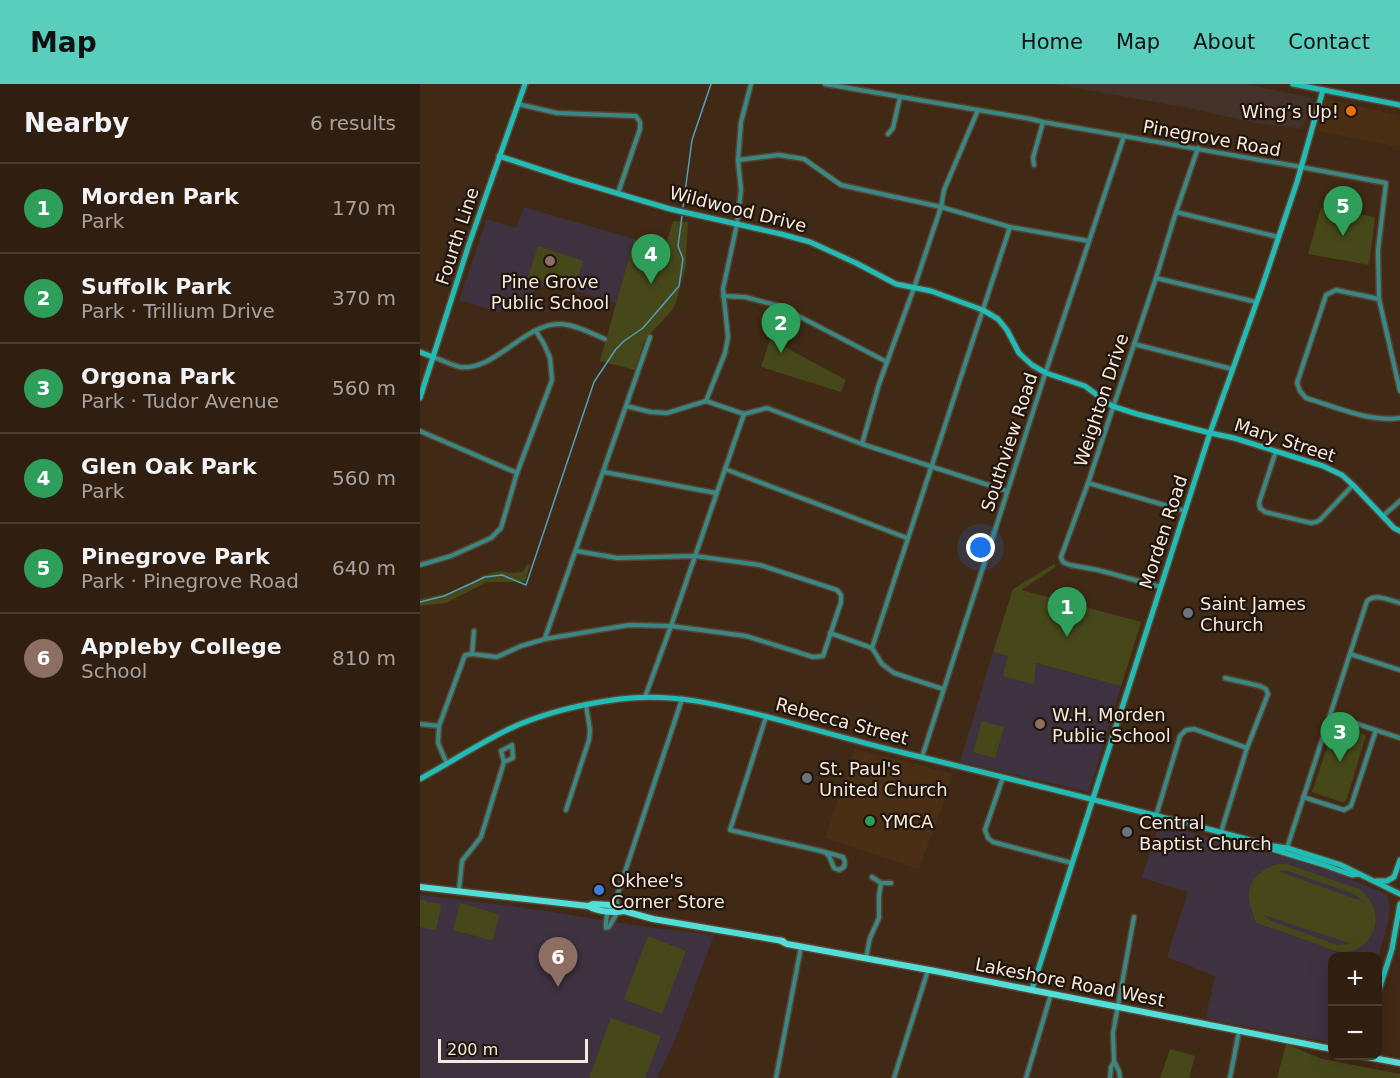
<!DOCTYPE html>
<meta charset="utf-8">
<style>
body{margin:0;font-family:"DejaVu Sans",sans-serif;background:#382719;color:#f1f3f6}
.controls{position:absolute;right:18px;bottom:18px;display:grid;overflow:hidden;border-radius:12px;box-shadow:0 6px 24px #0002}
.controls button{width:54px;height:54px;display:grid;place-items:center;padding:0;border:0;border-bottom:2px solid #4b3d30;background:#301f10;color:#f1f3f6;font:30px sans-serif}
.scale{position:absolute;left:18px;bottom:15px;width:150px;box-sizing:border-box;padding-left:6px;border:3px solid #f9e9dd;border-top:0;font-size:16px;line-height:21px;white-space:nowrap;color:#f9e9dd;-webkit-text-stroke:4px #1f150c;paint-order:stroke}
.you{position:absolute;left:561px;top:464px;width:21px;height:21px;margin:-15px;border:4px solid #fff;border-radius:50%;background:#1a73e8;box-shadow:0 0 0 9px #1a73e833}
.badge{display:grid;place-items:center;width:39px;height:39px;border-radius:50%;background:#5acebd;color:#fff;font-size:20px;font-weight:700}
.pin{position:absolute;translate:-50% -50px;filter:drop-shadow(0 2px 3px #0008)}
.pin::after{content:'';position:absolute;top:32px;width:21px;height:18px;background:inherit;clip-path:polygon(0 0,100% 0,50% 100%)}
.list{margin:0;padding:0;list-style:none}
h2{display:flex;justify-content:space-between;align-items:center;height:78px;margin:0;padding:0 24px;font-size:26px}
h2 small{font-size:20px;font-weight:400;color:#a8a29f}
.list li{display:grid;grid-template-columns:39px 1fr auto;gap:18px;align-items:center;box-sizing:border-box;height:90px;padding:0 24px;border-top:2px solid #4b3d30}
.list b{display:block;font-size:22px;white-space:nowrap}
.list p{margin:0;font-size:20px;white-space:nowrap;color:#a8a29f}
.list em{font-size:20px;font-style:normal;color:#a8a29f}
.map{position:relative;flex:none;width:980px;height:994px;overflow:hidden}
header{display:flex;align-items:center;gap:36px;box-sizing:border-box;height:84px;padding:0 30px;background:#5acebd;color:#111}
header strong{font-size:28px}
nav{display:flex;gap:33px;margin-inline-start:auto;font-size:21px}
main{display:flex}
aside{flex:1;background:#301f10}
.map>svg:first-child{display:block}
.built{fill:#4b2f14}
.industrial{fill:#44322a}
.education{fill:#3e3240}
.green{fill:#47481a;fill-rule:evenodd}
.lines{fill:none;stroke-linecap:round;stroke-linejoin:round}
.stream{stroke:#51a0bc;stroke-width:1.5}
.street-casing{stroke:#5a4431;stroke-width:7}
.secondary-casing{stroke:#5a4431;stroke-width:8}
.primary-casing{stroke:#5a4431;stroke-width:9}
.street{stroke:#388985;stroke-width:4}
.secondary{stroke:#21bcb6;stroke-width:5}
.primary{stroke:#53ded8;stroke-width:6}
.food-dot{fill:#e8710a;stroke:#1f150c;stroke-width:2}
.education-dot{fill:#8d6e63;stroke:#1f150c;stroke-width:2}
.worship-dot{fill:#6b7280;stroke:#1f150c;stroke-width:2}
.leisure-dot{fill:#2e9e5b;stroke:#1f150c;stroke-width:2}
.shop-dot{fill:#3f7fe0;stroke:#1f150c;stroke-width:2}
.labels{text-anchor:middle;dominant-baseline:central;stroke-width:4.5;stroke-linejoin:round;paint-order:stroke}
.poi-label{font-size:18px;fill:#f9e9dd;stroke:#1f150c;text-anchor:start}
.street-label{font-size:18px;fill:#f9e9dd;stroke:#1f150c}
</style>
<header>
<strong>Map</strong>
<nav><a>Home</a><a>Map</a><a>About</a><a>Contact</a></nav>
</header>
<main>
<aside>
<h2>Nearby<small>6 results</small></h2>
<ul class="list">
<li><span class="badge" style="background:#2e9e5b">1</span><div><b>Morden Park</b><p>Park</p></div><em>170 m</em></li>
<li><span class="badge" style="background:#2e9e5b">2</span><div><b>Suffolk Park</b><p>Park · Trillium Drive</p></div><em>370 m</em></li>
<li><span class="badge" style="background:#2e9e5b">3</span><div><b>Orgona Park</b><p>Park · Tudor Avenue</p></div><em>560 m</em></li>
<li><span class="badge" style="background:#2e9e5b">4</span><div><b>Glen Oak Park</b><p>Park</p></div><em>560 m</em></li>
<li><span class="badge" style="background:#2e9e5b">5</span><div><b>Pinegrove Park</b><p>Park · Pinegrove Road</p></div><em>640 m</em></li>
<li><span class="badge" style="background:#8d6e63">6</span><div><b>Appleby College</b><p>School</p></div><em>810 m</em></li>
</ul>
</aside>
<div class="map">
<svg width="980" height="994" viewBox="0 0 980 994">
<rect width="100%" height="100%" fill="#402915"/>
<!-- built -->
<g class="built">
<path d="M905 14 980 32V63L897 47Z"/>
<path d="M435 665 534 690 499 785 405 754Z"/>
</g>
<!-- industrial -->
<path class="industrial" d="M633 0H825L894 14 882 45 836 39 763 23Z"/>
<!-- education -->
<g class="education">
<path d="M104 123 214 155 196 219 129 199 78 228 39 216 67 135 96 144Z"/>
<path d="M573 568 701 602 669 708 540 678Z"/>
<path d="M739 740 872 775 920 791 966 810 970 820 969 834 958 875V872H912V959L786 935 795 892 747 873 768 808 722 794Z"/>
<path d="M0 811 93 822 220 842 294 851 256 954 237 994H0Z"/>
</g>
<!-- green -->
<g class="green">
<path d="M901 124 955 133 949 181 888 170Z"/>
<path d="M253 137 268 138 266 172V182L256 218 253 225 224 257 215 286 180 277 214 155 244 167Z"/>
<path d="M118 162 163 177 155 202 129 194 106 207 105 203Z"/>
<path d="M350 255 426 296 421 308 341 283Z"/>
<path d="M107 480 110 481 105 498H67L26 519 0 522V515L38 507 64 491 80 487 90 489 103 488Z"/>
<path d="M634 480 636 483 601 506 721 538 701 602 616 579 614 600 586 593 583 591 588 572 573 568 593 505Z"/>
<path d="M562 637 584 643 575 674 553 668Z"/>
<path d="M915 640 946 651 927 714 924 719 892 708Z"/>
<path d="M859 780H867L939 805C950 814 958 826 955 841 952 856 937 870 921 868 912 867 903 862 894 859 875 852 855 845 836 839 834 831 830 823 829 815 827 796 842 784 859 780ZM862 786 868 787 934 810 944 818 858 787ZM843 831 929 859 930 860 917 861 851 837Z"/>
<path d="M0 815 7 817 8 819 10 818 20 820 21 822 16 845 13 846 0 843Z"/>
<path d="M40 819 78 830 79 831 73 855 71 856 33 846Z"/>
<path d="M228 852 266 867 242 930 204 915Z"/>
<path d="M191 934 241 952 225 994H169Z"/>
<path d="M866 960 902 975 980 990V994H857Z"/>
<path d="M750 965 775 972 769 994H740Z"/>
</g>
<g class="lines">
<!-- stream -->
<g class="stream">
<path d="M263 123 272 56 291 0"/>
<path d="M0 518 24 512 65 493 82 491 106 501 174 298 196 265 204 257 223 244 259 202 263 175 258 162 262 132"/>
</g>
<!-- street casing -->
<g class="street-casing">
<g id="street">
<path d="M405 0 611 35 623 38 881 83 966 99 958 166 959 215 980 307"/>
<path d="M98 20 137 29 216 32 220 38V45L198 109"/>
<path d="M468 50 473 44 480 13"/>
<path d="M318 76 359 71 384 75 421 101 521 123 590 143 669 157"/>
<path d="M614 81 613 74 623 38"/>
<path d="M756 128 858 153"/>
<path d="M736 194 836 218"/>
<path d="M303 212 325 213 359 222 467 278"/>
<path d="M959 215 916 206 906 211 877 299 880 307 886 314C916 323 948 338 980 334"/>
<path d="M714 260 812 285"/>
<path d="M13 273C22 276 31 281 40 283 74 288 106 238 141 240 156 241 171 249 185 255"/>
<path d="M286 317 305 269 308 253 303 205 317 140 321 106 318 76 321 38 331 0"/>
<path d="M206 322 231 328 247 329 286 317 324 330 347 324 442 360 587 407"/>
<path d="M0 347 97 389"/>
<path d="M442 360 459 300 494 204 521 123 524 106 558 26"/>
<path d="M856 367 839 419 840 424 845 428 891 439 896 438 900 436 933 401"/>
<path d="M305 385 487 454"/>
<path d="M184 388 296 409"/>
<path d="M668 399 765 427"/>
<path d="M963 432 980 417"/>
<path d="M0 481 31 472 71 454 81 444 97 389 132 296 130 274 124 260 116 247"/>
<path d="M741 503 678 486 650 481 643 478 641 473 668 399 736 194 756 128 778 64"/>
<path d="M410 549 452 564 462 580 474 589 523 605"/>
<path d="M125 554 230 253"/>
<path d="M452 564 590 143"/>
<path d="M52 570 54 547"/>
<path d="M930 570 980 586"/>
<path d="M225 613 251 542 324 330"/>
<path d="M910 631 980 654"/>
<path d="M346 633 310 746 405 768"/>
<path d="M0 640 19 642"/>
<path d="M502 673 628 281 704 52"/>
<path d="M27 680 18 659 19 642 45 571 52 570 77 573 101 562 125 555 209 541 251 542 326 552 393 573 403 572 421 518V511L417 506 340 481 275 472 197 474 157 467"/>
<path d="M583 693 565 746 568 754 573 758 652 779"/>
<path d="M883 713 924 726 931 722 956 646"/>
<path d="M146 726 169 656 170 646 166 621"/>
<path d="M736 732 760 652 766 646 774 645 827 664"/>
<path d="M801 748 827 664 848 610 846 605 840 602 805 594"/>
<path d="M867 764 947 517C956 509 969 516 980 519"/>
<path d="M405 768 423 773 425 778 424 783 419 786 414 784 409 772Z"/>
<path d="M452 793 461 799H471"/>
<path d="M39 806 42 777 61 753 84 678 81 667 92 661 93 674 84 678"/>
<path d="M197 812V829L189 843 186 844C185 833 190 821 197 812L262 615"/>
<path d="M446 874 450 854 459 834V812L461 799"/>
<path d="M356 994 381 863"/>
<path d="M474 994 508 886"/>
<path d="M606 994 631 910"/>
<path d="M690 994 691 983 694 978"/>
<path d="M700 994 699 987 694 977 693 949 714 833"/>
<path d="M810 994 819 947"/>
</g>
</g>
<!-- secondary casing -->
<g class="secondary-casing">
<g id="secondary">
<path d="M873 0 980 21"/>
<path d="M79 72 149 95 250 125 361 150 390 158 436 179 476 200 511 207 563 226 578 235 587 246 599 269 612 281 626 289 665 302 692 322 717 330 790 349 814 354 903 382 922 391 933 401 974 444 980 447"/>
<path d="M0 268 13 273"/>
<path d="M0 314 48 163 105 0"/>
<path d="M0 695C29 679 57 661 87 646 122 629 162 620 200 615 253 609 297 620 348 633 393 645 438 658 484 669 604 698 725 728 845 760L852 765 901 780 932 791 939 790"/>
<path d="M847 761 867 764 921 781 980 810"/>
<path d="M956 797H967L974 793 980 776"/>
<path d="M612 905 790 349 842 203 877 98 903 6"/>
<path d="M958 909 972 865 980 820"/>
</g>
</g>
<!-- primary casing -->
<g class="primary-casing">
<g id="primary">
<path d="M0 803 168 822C178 828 193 829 204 827"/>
<path d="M168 822 173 820 190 821 198 823 204 827 233 835 363 857"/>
<path d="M361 857 367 860 515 887 912 965"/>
<path d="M942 972 980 979"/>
</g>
</g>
<!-- street -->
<use href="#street" class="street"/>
<!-- secondary -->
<use href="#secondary" class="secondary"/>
<!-- primary -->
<use href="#primary" class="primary"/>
</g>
<!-- markers -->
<circle class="food-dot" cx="931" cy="27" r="6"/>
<g class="education-dot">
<circle cx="130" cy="177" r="6"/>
<circle cx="620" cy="640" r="6"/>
</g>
<g class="worship-dot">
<circle cx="768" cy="529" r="6"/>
<circle cx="387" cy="694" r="6"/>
<circle cx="707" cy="748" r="6"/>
</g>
<circle class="leisure-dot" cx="450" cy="737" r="6"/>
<circle class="shop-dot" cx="179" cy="806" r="6"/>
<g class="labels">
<!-- poi labels -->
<g class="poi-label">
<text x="919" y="27" text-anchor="end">Wing’s Up!</text>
<text x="130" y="197" text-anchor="middle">Pine Grove<tspan x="130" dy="21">Public School</tspan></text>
<text x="780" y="519">Saint James<tspan x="780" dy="21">Church</tspan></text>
<text x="632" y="630">W.H. Morden<tspan x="632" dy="21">Public School</tspan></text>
<text x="399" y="684">St. Paul's<tspan x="399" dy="21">United Church</tspan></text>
<text x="462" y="737">YMCA</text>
<text x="719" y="738">Central<tspan x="719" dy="21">Baptist Church</tspan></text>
<text x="191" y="796">Okhee's<tspan x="191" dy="21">Corner Store</tspan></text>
</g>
<!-- street labels -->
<g class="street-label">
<text transform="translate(792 54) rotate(10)">Pinegrove Road</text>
<text transform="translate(318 125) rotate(14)">Wildwood Drive</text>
<text transform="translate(37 152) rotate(-72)">Fourth Line</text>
<text transform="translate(681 316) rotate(-72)">Weighton Drive</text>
<text transform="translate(865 356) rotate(18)">Mary Street</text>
<text transform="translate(589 358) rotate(-72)">Southview Road</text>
<text transform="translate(743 448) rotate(-72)">Morden Road</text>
<text transform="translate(422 637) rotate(15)">Rebecca Street</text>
<text transform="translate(650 898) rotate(11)">Lakeshore Road West</text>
</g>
</g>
</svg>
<div class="controls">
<button>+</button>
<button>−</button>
</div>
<div class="scale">200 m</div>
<div class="you"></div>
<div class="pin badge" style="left:647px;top:553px;background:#2e9e5b">1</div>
<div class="pin badge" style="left:361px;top:269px;background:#2e9e5b">2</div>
<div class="pin badge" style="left:920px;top:678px;background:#2e9e5b">3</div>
<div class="pin badge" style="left:231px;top:200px;background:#2e9e5b">4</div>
<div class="pin badge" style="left:923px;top:152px;background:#2e9e5b">5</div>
<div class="pin badge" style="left:138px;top:903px;background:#8d6e63">6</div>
</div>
</main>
